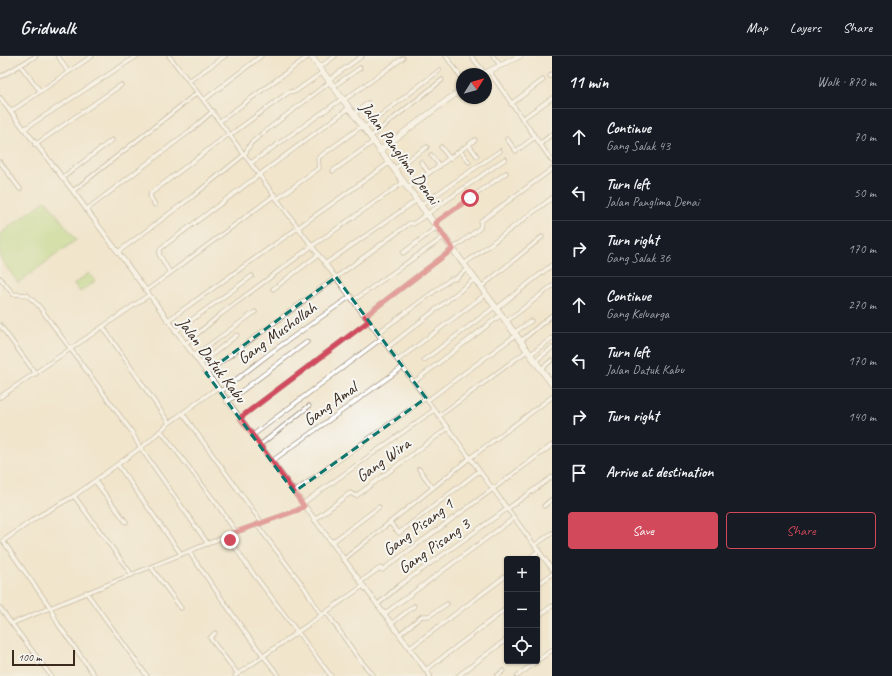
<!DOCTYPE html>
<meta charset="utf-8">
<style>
body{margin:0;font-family:Caveat,sans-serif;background:#242831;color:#f1f3f6}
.controls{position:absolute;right:12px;bottom:12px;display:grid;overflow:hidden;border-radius:4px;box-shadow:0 1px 3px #0004}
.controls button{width:36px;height:36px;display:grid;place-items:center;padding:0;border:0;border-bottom:1px solid #363941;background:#171b24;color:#f1f3f6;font:20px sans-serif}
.compass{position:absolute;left:456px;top:12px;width:36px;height:36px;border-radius:50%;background:#171b24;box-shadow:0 1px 3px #0004;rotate:53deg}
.scale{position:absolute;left:12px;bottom:10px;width:63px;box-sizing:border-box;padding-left:4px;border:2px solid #3b2a1e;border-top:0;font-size:11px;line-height:14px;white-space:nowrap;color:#3b2a1e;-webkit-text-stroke:3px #f6f6f2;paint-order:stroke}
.stop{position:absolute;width:12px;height:12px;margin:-9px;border:3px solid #d1495b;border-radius:50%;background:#fff}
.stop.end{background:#d1495b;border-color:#fff;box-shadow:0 1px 4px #0008}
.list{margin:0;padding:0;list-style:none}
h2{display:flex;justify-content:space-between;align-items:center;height:52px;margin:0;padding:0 16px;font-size:17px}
h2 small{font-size:13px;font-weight:400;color:#9ea1a6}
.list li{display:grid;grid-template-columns:26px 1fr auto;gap:12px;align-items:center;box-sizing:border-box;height:56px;padding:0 16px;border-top:1px solid #363941}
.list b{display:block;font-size:15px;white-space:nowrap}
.list p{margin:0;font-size:13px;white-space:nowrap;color:#9ea1a6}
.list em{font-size:13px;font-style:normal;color:#9ea1a6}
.actions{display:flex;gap:8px;padding:12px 16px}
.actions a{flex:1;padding:9px 0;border:1px solid #d1495b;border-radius:4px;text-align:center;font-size:14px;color:#d1495b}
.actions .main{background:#d1495b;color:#fff}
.icon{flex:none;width:22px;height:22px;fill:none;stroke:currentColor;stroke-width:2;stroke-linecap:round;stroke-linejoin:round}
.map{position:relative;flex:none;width:552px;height:620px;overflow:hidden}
header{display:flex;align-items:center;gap:24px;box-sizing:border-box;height:56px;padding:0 20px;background:#171b24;border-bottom:1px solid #363941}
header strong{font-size:19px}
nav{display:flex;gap:22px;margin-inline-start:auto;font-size:14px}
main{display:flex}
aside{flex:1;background:#171b24}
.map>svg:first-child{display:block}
.green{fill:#b1d780;stroke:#76804f}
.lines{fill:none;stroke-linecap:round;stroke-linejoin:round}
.minor-casing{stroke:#968875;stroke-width:5}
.tertiary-casing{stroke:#968875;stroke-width:5.5}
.secondary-casing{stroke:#968875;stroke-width:6}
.primary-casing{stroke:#968875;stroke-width:7}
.minor{stroke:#fff;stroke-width:3.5}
.tertiary{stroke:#fff;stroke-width:4}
.secondary{stroke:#fff;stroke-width:5}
.primary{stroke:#fff;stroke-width:5.5}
.route{stroke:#d1495b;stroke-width:5}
.marked{fill:none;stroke:#0f766e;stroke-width:3;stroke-dasharray:8 5;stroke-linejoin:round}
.labels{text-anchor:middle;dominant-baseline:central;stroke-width:4;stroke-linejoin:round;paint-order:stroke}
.street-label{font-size:17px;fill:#3b2a1e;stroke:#f6f6f2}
</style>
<header>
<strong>Gridwalk</strong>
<nav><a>Map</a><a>Layers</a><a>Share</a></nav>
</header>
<main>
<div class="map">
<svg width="552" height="620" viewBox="0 0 552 620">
<rect width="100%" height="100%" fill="#f6f6f2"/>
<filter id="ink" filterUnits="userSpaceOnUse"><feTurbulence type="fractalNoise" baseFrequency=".025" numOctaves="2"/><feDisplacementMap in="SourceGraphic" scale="8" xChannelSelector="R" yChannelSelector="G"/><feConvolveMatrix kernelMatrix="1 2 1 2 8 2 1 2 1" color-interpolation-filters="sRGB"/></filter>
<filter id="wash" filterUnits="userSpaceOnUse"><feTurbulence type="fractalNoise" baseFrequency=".012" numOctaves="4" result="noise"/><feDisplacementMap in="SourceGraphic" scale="16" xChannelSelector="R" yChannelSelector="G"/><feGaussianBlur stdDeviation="0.9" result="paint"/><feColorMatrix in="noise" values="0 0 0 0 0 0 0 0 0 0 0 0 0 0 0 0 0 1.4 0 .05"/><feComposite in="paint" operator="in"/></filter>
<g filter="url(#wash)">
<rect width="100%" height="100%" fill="#f1e5cc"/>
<!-- green -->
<g class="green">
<path d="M46 144 76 184 18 227 0 202V178Z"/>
<path d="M89 217 95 225 80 236 74 228Z"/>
</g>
</g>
<g filter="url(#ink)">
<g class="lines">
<!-- minor casing -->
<g class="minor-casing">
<g id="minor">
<path d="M58 0 68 16"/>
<path d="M169 0C219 62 264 127 312 190 393 297 472 405 552 513"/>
<path d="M446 0 462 23"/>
<path d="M471 0 485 17"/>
<path d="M493 0 500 9"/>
<path d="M20 9 40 35"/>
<path d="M320 11 335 0"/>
<path d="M489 15 552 105"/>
<path d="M550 20 552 18"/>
<path d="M0 21 36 0"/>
<path d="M329 24 362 0"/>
<path d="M189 25 225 0"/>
<path d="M334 30 360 12"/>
<path d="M204 44 261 0"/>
<path d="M344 44 403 2"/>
<path d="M511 48 543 24"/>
<path d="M10 56 92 0"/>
<path d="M354 58 368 47"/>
<path d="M522 63 552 42"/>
<path d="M220 65 309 0"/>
<path d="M364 72 440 14"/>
<path d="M24 73 137 0"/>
<path d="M230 79 289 36 296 35 323 16"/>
<path d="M370 81 442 24"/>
<path d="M507 83 516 95 535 81"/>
<path d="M540 88 552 78"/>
<path d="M35 89 121 29"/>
<path d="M469 89 477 100"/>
<path d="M441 91 450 103"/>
<path d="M460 95 469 106"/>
<path d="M431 99 440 110"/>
<path d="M0 106 20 133"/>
<path d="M421 106 429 117"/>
<path d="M251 107 343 42"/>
<path d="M394 113 427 91"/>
<path d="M333 115 373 86"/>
<path d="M62 122 112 84"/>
<path d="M408 132 475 84"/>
<path d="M73 135 197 37"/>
<path d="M277 143 319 112 318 102 362 70"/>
<path d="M155 149 150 140 151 137 229 78"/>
<path d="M421 149 500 95"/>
<path d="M86 154 190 75 213 55"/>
<path d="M435 167 506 117"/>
<path d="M118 196 193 140 245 98 251 87 268 73 330 26"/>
<path d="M403 197 437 171"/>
<path d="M325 208 417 144"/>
<path d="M464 208 552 142"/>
<path d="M170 217 159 198 161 192 349 52"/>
<path d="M0 222 13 238 27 239 38 249 132 376 138 388 208 488"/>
<path d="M481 231 542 181"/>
<path d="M273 233 318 199"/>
<path d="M146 235 275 139"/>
<path d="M354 244 444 181"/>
<path d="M497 252 552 209"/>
<path d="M365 260 480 172 481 165 552 113"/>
<path d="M167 265 389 107"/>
<path d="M507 265 552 230"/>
<path d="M0 269 36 318"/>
<path d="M103 271 169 367"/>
<path d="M175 276 252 220"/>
<path d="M515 276 531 265"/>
<path d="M378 277 451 223H455L467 213"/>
<path d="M521 285 552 259"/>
<path d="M185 288 221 258 312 190 404 126"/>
<path d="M388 291 475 223"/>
<path d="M531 298 552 282"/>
<path d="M194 300 255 256"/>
<path d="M398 304 486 238"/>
<path d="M424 304 496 250"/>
<path d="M535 305 552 292"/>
<path d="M200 308 237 279"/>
<path d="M541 313 552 304"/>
<path d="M206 317 410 167 413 168 505 103"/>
<path d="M414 326 502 258"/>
<path d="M220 336 273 295 351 240"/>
<path d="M0 341 149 239"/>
<path d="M428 344 516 279"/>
<path d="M227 346 307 286"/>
<path d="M183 358 262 467"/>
<path d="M439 360 528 294"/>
<path d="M240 362 369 265"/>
<path d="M161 375 217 448 236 476"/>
<path d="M253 379 382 282"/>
<path d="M260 389 309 350"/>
<path d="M272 405 403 311"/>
<path d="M118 409 181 498"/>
<path d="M419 413 433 432"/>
<path d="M95 425 126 466"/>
<path d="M294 436 426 342"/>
<path d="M74 440 37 461 3 485 50 551 58 568 95 620"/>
<path d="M302 448 434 354"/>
<path d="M544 450 552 443"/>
<path d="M314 464 350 437 356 440 448 372"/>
<path d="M390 467 399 477 479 415"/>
<path d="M257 469 304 531 322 560"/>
<path d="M228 480 246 508 331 620"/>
<path d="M331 487 379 451"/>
<path d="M535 489 552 477"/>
<path d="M189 496 245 576 279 620"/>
<path d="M528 503 540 494"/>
<path d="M343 504 470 402 552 341"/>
<path d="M151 511 181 552"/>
<path d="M132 519 74 440 147 387 169 367 217 332"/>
<path d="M360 526 380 512 382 514C439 473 496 431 552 389"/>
<path d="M537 529 552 518"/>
<path d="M86 536 147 620"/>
<path d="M377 549 400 529 552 421"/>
<path d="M0 552 51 620"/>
<path d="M327 557 359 603 374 620"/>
<path d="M384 558 514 462"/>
<path d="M537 561 552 550"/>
<path d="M13 567 236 476 297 454 304 450"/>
<path d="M391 568 414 550"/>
<path d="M215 577 210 582 238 618"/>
<path d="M400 578 422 560H429L447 548"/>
<path d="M410 592 507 519"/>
<path d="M426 614 507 552"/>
<path d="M235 620 363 530"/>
<path d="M458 620 507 583"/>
<path d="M497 620 503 615"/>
<path d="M517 620 552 594"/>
</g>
</g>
<!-- tertiary casing -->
<g class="tertiary-casing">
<path id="tertiary" d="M0 42 73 135 430 620"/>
</g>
<!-- secondary casing -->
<g class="secondary-casing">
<g id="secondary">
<path d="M483 18 520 0"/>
<path d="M379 95 462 33"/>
</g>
</g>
<!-- primary casing -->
<g class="primary-casing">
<path id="primary" d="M311 0 552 328"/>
</g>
<!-- minor -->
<use href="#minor" class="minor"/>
<!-- tertiary -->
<use href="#tertiary" class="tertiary"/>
<!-- secondary -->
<use href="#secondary" class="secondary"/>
<!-- primary -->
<use href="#primary" class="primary"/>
</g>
</g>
<g class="lines" filter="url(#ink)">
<!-- route -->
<path class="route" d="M230 484 228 480 236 476 298 454 304 450 240 362 369 265 365 260 453 193 435 167 470 142"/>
</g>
<!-- marked area -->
<path d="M0 0H552V620H0ZM336 221 426 342 294 436 206 317Z" fill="#f1e5cc" fill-opacity=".55" fill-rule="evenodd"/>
<path class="marked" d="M336 221 426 342 294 436 206 317Z"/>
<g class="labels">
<!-- street labels -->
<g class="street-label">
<text transform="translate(400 97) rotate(54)">Jalan Panglima Denai</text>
<text transform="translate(277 277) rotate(-36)">Gang Mushollah</text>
<text transform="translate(212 304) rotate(53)">Jalan Datuk Kabu</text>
<text transform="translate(330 348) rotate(-36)">Gang Amal</text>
<text transform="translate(383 404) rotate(-36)">Gang Wira</text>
<text transform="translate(418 471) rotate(-37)">Gang Pisang 1</text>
<text transform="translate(434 490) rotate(-35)">Gang Pisang 3</text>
</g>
</g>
</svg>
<div class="controls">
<button>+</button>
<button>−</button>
<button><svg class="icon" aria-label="locate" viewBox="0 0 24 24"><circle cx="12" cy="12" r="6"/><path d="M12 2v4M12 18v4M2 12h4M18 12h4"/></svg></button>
</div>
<svg class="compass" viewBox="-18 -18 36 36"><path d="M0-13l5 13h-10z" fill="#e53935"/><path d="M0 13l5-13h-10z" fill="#9ea1a6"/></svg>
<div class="scale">100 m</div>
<div class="stop" style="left:470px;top:142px"></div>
<div class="stop end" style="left:230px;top:484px"></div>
</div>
<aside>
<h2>11 min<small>Walk · 870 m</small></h2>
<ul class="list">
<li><svg class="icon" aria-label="ahead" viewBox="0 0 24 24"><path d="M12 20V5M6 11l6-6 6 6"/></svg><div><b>Continue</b><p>Gang Salak 43</p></div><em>70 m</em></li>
<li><svg class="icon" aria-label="left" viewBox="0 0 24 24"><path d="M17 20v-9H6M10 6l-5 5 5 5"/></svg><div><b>Turn left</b><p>Jalan Panglima Denai</p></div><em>50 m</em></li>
<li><svg class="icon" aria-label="right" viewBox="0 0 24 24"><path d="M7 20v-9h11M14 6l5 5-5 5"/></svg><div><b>Turn right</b><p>Gang Salak 36</p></div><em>170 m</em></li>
<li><svg class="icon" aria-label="ahead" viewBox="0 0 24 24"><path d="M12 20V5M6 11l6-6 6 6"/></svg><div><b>Continue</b><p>Gang Keluarga</p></div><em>270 m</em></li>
<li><svg class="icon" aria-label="left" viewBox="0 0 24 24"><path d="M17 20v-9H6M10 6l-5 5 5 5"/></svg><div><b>Turn left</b><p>Jalan Datuk Kabu</p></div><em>170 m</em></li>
<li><svg class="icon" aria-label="right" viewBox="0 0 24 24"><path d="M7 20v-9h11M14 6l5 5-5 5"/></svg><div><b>Turn right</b></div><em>140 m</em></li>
<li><svg class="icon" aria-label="arrive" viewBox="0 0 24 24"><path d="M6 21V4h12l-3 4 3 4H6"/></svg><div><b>Arrive at destination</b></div></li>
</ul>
<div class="actions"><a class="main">Save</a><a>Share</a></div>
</aside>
</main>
